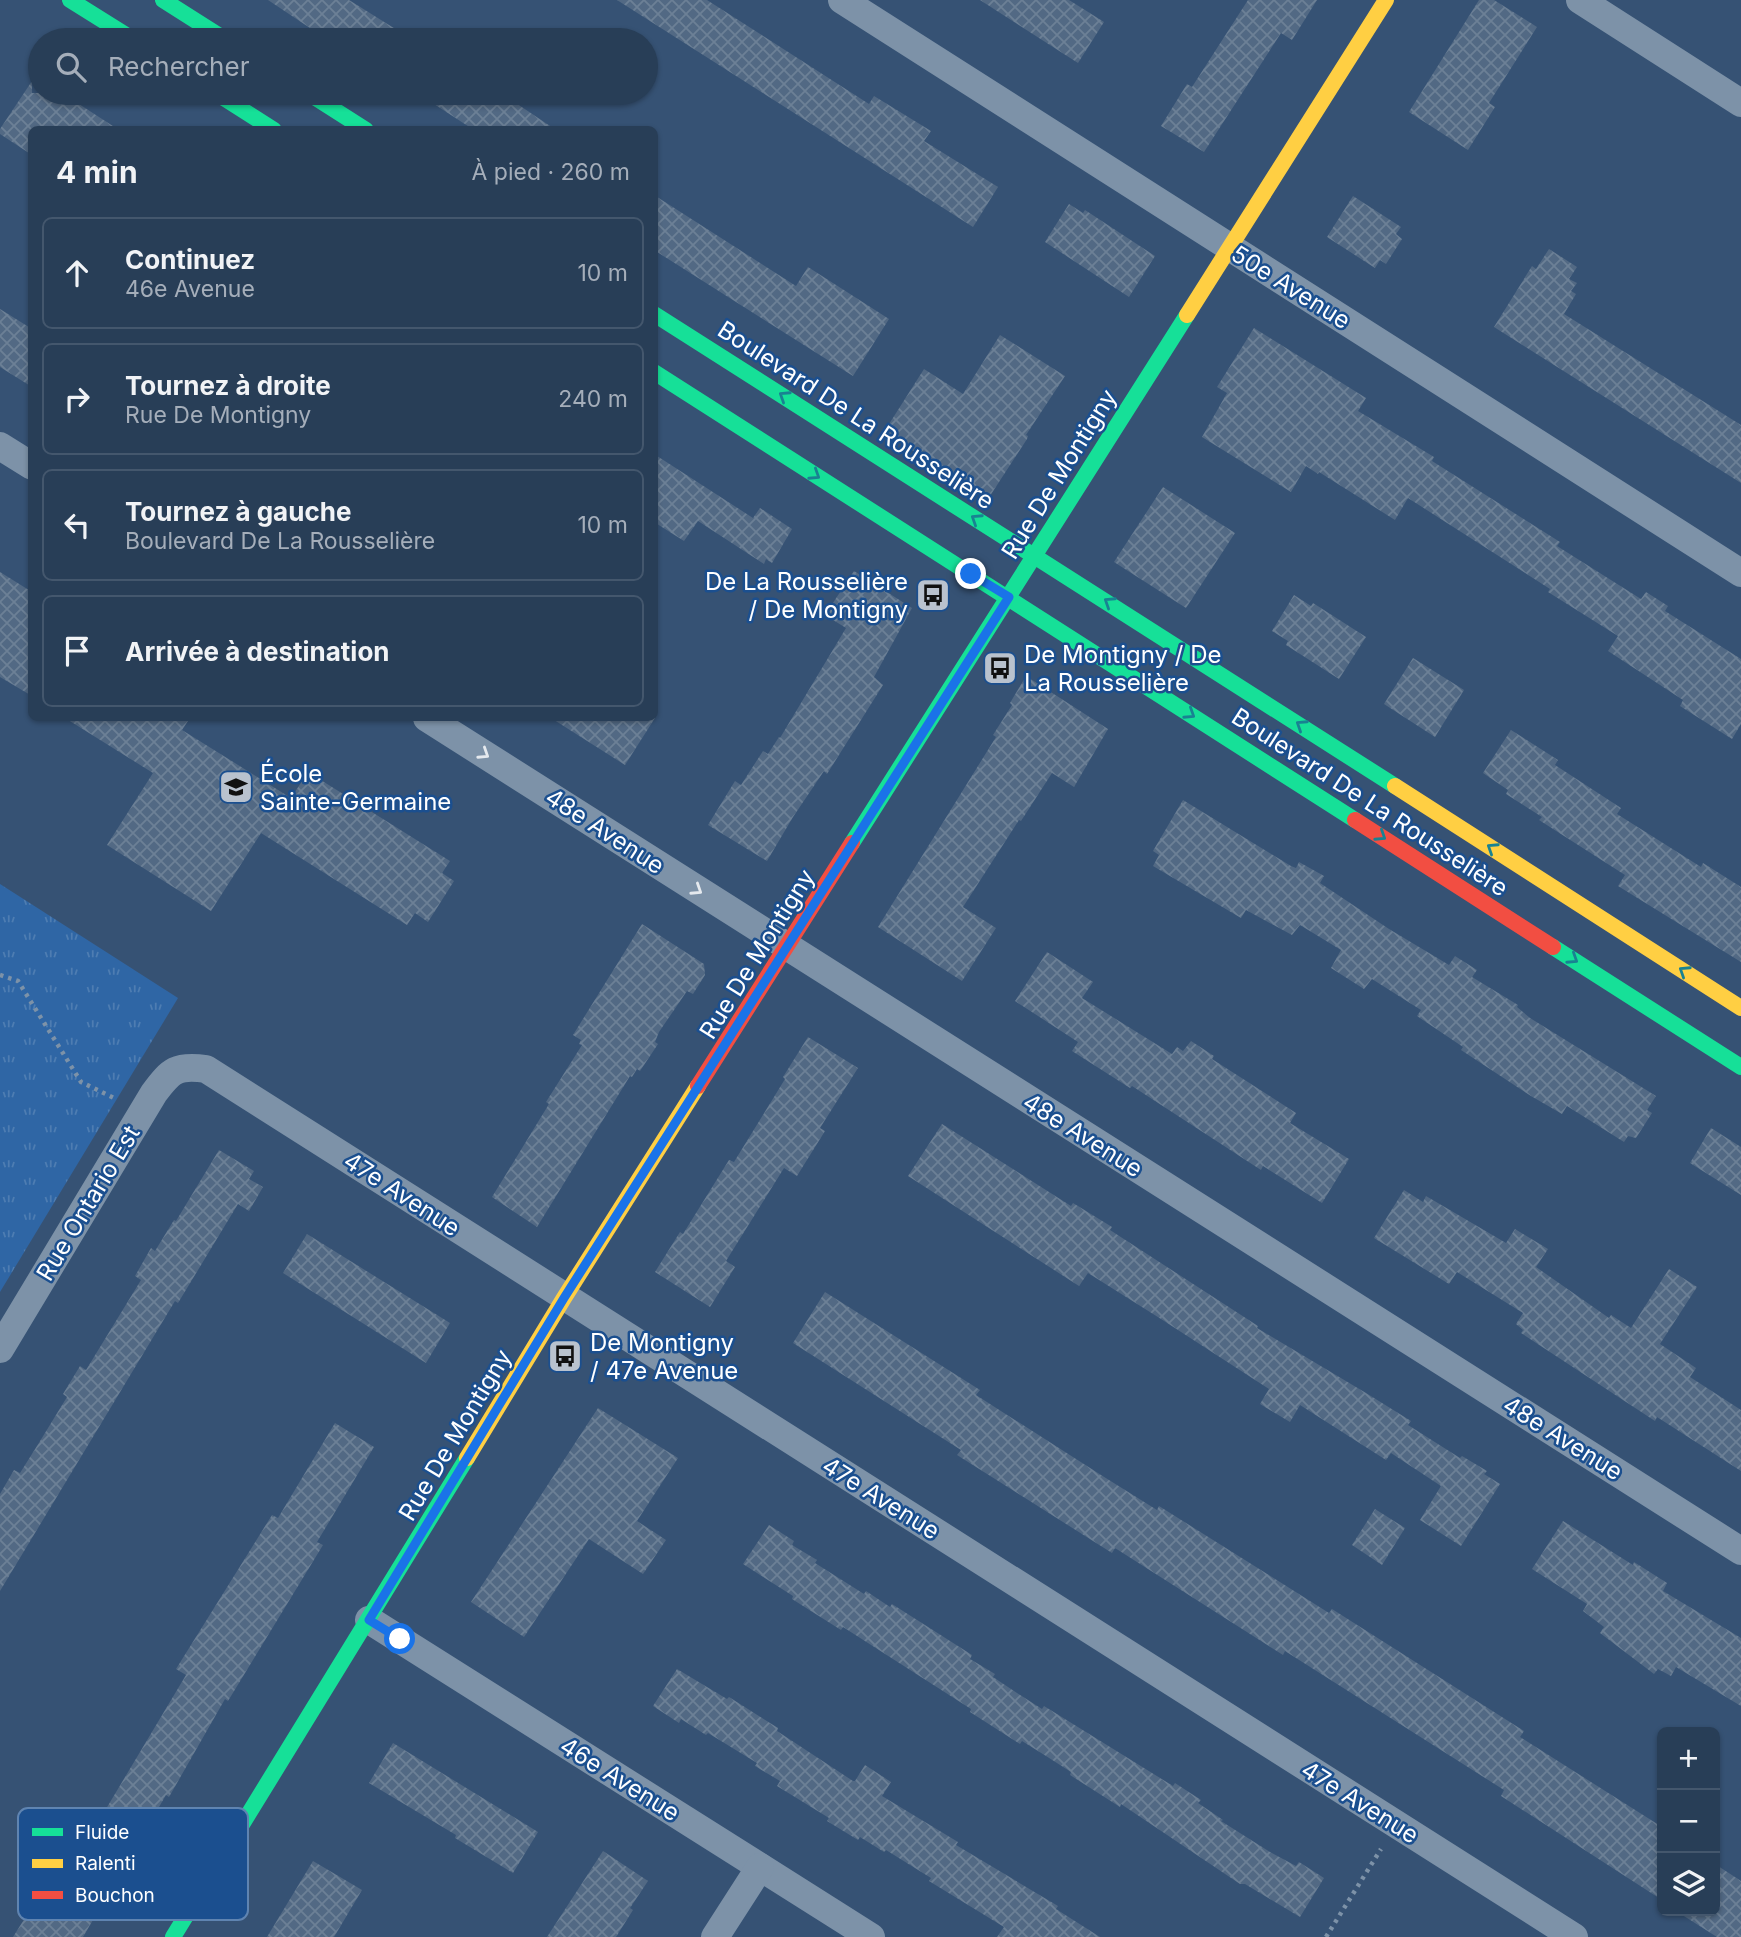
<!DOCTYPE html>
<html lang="fr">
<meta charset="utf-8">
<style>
body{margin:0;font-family:Inter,sans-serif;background:#344961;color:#f1f3f6}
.controls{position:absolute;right:21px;bottom:21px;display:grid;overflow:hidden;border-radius:10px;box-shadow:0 2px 5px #0004}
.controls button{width:63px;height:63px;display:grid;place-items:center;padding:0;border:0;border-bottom:2px solid #44576d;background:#283e57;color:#f1f3f6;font:35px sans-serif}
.stop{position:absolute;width:21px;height:21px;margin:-16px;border:5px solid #1a73e8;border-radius:50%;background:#fff}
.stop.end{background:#1a73e8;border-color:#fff;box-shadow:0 2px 7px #0008}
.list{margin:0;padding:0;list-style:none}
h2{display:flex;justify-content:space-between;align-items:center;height:91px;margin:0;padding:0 28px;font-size:30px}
h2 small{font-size:23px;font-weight:400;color:#a5aeba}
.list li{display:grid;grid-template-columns:46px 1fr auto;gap:21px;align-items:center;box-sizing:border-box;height:112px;margin:0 14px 14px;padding:0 14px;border:2px solid #44576d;border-radius:10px}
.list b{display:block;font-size:26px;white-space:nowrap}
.list p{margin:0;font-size:23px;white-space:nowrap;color:#a5aeba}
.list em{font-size:23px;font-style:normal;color:#a5aeba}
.icon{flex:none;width:38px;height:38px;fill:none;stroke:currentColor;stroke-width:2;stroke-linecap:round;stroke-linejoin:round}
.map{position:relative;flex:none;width:1741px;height:1937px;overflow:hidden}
.search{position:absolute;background:#283e57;box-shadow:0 2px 5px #0004;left:28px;top:28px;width:630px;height:77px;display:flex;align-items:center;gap:18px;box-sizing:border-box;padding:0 24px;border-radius:38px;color:#a5aeba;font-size:26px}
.panel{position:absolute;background:#283e57;box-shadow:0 2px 5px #0004;left:28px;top:126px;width:630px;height:595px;border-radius:10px}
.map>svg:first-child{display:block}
.park{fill:url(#park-tufts)}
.building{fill:url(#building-cross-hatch)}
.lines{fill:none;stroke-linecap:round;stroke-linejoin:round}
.path{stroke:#7d92a8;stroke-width:4.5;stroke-dasharray:3.5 5;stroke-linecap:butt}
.street{stroke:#7d92a8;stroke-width:28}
.fast{stroke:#16e098;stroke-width:16}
.slow{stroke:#ffcf43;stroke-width:16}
.jam{stroke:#f24e42;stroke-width:16}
.oneway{stroke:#198292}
.oneway2{stroke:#e5e9ee}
.route{stroke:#1a73e8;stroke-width:9}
.labels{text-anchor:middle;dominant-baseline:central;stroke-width:5;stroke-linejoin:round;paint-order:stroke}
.street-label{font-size:24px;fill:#fff;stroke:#1b4f8f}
.poi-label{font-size:24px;fill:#fff;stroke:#1b4f8f;text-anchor:start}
.key{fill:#1b4f8f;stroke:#5f84b1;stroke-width:2}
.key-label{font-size:19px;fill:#fff}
</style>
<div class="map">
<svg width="1741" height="1937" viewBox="0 0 1741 1937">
<defs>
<pattern id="park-tufts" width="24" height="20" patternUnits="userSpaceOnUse" patternTransform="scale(1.75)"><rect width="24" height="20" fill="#2f66a5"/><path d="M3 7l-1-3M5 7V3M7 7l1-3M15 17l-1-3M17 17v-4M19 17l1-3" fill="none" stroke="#4e7db2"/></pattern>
<pattern id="building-cross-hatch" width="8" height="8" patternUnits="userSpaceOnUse" patternTransform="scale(1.75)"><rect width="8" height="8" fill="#526984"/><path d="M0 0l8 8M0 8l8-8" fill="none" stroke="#6c8096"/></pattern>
</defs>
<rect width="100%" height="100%" fill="#365274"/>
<!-- park -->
<path class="park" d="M0 884 178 998 0 1292Z"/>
<!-- building -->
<g class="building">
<path d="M268 0H349L413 40H328Z"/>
<path d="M617 0H707L869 104 874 96 931 131 924 141 998 187 973 227Z"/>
<path d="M980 0H1069L1104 22 1078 63Z"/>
<path d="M1248 0H1317L1292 40 1281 33 1204 152 1161 126 1187 84 1192 87Z"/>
<path d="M1479 0H1494L1537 27 1489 103 1495 107 1468 150 1409 112Z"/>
<path d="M32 81V93H62L119 130H32V155L0 134V129Z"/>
<path d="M417 93H501L556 130H474Z"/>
<path d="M654 195 796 286 808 267 889 319 853 376 654 250Z"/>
<path d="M1353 196 1401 227 1396 234 1402 239 1386 264 1380 260 1375 268 1327 237Z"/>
<path d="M1069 204 1083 213 1085 210 1155 256 1129 297 1045 242Z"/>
<path d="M1549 249 1577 267 1569 279 1577 283 1571 291 1576 294 1564 314 1741 425V483L1494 327 1532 266 1536 269Z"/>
<path d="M0 309 32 329V387L0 367Z"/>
<path d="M1254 328 1366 398 1358 411 1434 457 1432 461 1560 542 1557 546 1641 599 1646 592 1668 606 1665 611 1741 659V724L1732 739 1680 706 1683 700 1608 651 1618 636 1548 592 1550 589 1408 498 1395 520 1319 472 1318 474 1306 466 1291 492 1202 437 1227 393 1217 387Z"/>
<path d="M1000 335 1065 376 1026 435 1028 436 1027 439 988 499 884 432 924 369 963 394Z"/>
<path d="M654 454 753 518 760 508 792 529 772 563 766 559 764 564 698 521 684 541 654 522Z"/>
<path d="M1163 487 1235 533 1186 608 1114 562Z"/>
<path d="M854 571 912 608 874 677 883 685 827 774 824 771 793 817 767 861 708 825 735 781 741 785 763 751 768 754 779 737 780 738 846 628 825 615Z"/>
<path d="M0 572 32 592V696L0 677Z"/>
<path d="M1294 595 1311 606 1313 603 1366 637 1339 679 1286 645 1288 641 1272 631Z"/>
<path d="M1413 658 1464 690 1435 737 1384 704Z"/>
<path d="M1026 676 1108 729 1074 787 1052 773 1021 821 1019 820 963 907 996 928 962 981 878 927 996 737 993 735 1012 705 1010 703Z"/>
<path d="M65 718H190L182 730 291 798 308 772 450 861 442 873 454 881 428 922 415 913 407 925 261 833 211 911 107 845 153 773Z"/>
<path d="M551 718H655L625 765Z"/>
<path d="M1511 730 1558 760 1555 765 1621 808 1617 814 1701 867 1703 863 1741 887V962L1618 886 1625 875 1539 820 1542 817 1506 794 1508 790 1483 773Z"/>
<path d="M1183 800 1291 866 1296 868 1299 862 1324 876 1320 883 1389 929 1449 965 1455 956 1477 970 1472 977 1518 1005 1517 1007 1530 1018 1656 1096 1647 1110 1652 1113 1636 1138 1628 1136 1624 1142 1567 1106 1562 1114 1531 1096 1461 1050 1463 1047 1417 1016 1421 1010 1372 979 1364 989 1331 968 1341 950 1300 925 1292 935 1246 910 1241 918 1153 866 1159 855 1153 851Z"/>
<path d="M642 924 704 964 705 975 693 994 687 991 659 1032 655 1042 658 1044 640 1071 637 1069 632 1077 630 1076 537 1227 492 1197 549 1104 546 1102 582 1045 579 1044 581 1040 573 1035Z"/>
<path d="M1047 952 1093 982 1082 998 1172 1054 1177 1047 1183 1051 1191 1041 1214 1056 1212 1059 1296 1113 1290 1123 1349 1159 1322 1203 1263 1166 1261 1170 1132 1086 1130 1088 1072 1051 1078 1042 1015 1001Z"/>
<path d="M808 1037 858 1068 820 1128 825 1131 797 1176 784 1168 726 1261 735 1267 710 1307 655 1272 680 1232 683 1234 729 1160 734 1162 785 1079 783 1077Z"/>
<path d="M942 1124 1071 1206 1073 1203 1112 1227 1110 1230 1258 1326 1257 1328 1366 1393 1411 1421 1408 1425 1460 1458 1462 1456 1487 1471 1484 1474 1500 1484 1461 1546 1420 1520 1441 1486 1391 1453 1386 1460 1300 1405 1290 1422 1260 1404 1269 1389 1161 1319 1088 1273 1079 1286 908 1176Z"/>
<path d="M1711 1128 1741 1147V1195L1690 1163Z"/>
<path d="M219 1150 254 1171 249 1179 263 1187 249 1211 238 1204 178 1303 175 1301 0 1591V1494L14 1470 20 1473 37 1446 67 1397 63 1394 80 1366 86 1370 141 1280 135 1276 151 1248 155 1251 174 1220 176 1221Z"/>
<path d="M1404 1190 1423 1202 1426 1196 1506 1243 1515 1229 1548 1249 1536 1267 1609 1318 1611 1315 1631 1328 1669 1269 1697 1287 1660 1344 1696 1368 1690 1377 1741 1410V1471L1657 1417 1655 1421 1521 1333 1523 1330 1516 1324 1523 1313 1457 1272 1449 1284 1374 1238Z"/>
<path d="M307 1234 450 1323 426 1363 283 1273Z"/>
<path d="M825 1292 980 1390 976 1395 1101 1475 1157 1510 1159 1506 1329 1613 1332 1609 1524 1731 1520 1737 1662 1827V1900L1501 1796 1504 1790 1285 1651 1283 1655 1115 1548 1112 1553 957 1455 961 1450 793 1343Z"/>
<path d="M598 1408 678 1458 637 1521 666 1540 643 1574 589 1539 524 1637 471 1602Z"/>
<path d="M335 1423 374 1447 317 1542 323 1545 228 1701 225 1699 169 1797 166 1795 83 1937H13L40 1894 51 1901 186 1675 176 1669 272 1515 278 1518Z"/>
<path d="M1375 1509 1405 1528 1382 1565 1352 1545Z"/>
<path d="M1563 1521 1633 1565 1634 1562 1667 1583 1663 1591 1741 1638V1706L1676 1667 1671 1676 1658 1669 1654 1674 1600 1633 1604 1627 1583 1611 1587 1604 1532 1569Z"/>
<path d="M769 1525 794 1541 792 1545 817 1560 815 1563 864 1594 866 1591 890 1607 892 1604 972 1655 970 1659 995 1674 993 1677 1017 1693 1042 1709 1044 1706 1173 1786 1175 1783 1201 1800 1198 1803 1223 1820 1221 1821 1270 1852 1296 1866 1299 1862 1324 1878 1300 1917 1245 1884H1240L1121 1804 1120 1807 1070 1775 1071 1772 1046 1756 1022 1741 1020 1744 970 1712 971 1709 843 1627 841 1630 792 1599 793 1596 743 1564Z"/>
<path d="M677 1669 727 1699 729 1697 778 1728 777 1731 853 1781H855L865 1765 891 1782 882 1796 958 1842 956 1845 1058 1906 1056 1909 1100 1937H997L1004 1927 929 1881 931 1878 886 1850 884 1852 860 1837 858 1840 827 1821 829 1818 777 1786 780 1781 755 1766 757 1763 708 1733 706 1735 681 1719 679 1723 653 1706Z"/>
<path d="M393 1743 538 1832 513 1873 455 1838 456 1835 369 1783Z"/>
<path d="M603 1851 648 1881 630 1908 633 1910 616 1937H547Z"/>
<path d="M313 1861 362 1890 334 1937H267Z"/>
<path d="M1715 1864 1741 1881V1937H1717L1676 1911H1715Z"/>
</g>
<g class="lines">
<!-- path -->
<g class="path">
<path d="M0 975 18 981 81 1082 116 1099"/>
<path d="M1326 1937 1381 1849"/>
</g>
<!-- street -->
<g class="street">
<path d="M842 0 1741 573"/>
<path d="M1580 0 1741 103"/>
<path d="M0 446 32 466"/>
<path d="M427 718 1741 1551"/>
<path d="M0 1349 154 1093C171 1070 177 1065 206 1069L1574 1937"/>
<path d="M369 1620 871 1937"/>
<path d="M715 1937 760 1867"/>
</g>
<!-- fast -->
<g class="fast">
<path d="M70 0 134 40"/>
<path d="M163 0 226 40"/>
<path d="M216 93 274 130"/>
<path d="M308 93 366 130"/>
<path d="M654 314 1395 786"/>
<path d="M654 372 1355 820"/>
<path d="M852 843 1187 315"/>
<path d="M1553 947 1741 1067"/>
<path d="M173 1937 467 1458"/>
</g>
<!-- slow -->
<g class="slow">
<path d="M1187 315 1386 0"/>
<path d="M1395 786 1741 1008"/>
<path d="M467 1458 564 1298 698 1086"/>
</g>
<!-- jam -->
<g class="jam">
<path d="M1355 820 1553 947"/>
<path d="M698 1086 852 843"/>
</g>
</g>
<!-- one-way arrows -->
<defs><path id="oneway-chevron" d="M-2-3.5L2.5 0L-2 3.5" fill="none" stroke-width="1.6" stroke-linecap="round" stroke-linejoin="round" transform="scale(1.75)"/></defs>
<g class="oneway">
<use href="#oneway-chevron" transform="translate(784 396) rotate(-147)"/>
<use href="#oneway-chevron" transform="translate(815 475) rotate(33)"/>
<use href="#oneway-chevron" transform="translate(976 519) rotate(-147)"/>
<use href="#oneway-chevron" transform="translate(1109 602) rotate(-147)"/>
<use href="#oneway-chevron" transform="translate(1190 714) rotate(33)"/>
<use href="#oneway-chevron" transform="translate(1301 725) rotate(-147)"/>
<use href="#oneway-chevron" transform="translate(1381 836) rotate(33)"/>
<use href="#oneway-chevron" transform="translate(1492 848) rotate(-147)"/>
<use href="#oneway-chevron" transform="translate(1573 959) rotate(33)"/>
<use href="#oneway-chevron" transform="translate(1684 971) rotate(-147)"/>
</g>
<g class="oneway2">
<use href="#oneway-chevron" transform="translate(484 754) rotate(33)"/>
<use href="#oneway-chevron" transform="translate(697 890) rotate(33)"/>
</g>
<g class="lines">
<!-- route -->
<path class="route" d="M400 1639 369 1620 564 1298 1009 597 971 574"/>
</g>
<!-- icons -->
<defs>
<g id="bus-square" transform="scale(1.75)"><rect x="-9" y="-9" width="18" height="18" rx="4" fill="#b9c2ce" stroke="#1b4f8f"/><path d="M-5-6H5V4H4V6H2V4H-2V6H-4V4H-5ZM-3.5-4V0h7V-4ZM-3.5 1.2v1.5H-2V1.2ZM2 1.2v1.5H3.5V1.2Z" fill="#111"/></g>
<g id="school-square" transform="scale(1.75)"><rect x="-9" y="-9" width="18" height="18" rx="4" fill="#b9c2ce" stroke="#1b4f8f"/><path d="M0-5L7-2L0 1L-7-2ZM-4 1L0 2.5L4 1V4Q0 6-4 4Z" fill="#111"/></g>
</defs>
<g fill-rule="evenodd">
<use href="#bus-square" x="933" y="595"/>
<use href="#bus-square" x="1000" y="668"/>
<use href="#school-square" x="236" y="787"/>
<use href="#bus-square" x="565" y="1356"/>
</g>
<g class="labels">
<!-- street labels -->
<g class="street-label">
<text transform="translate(1291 287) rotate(32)">50e Avenue</text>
<text transform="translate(856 415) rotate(33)">Boulevard De La Rousselière</text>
<text transform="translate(1059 474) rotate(-58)">Rue De Montigny</text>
<text transform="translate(1370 802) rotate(33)">Boulevard De La Rousselière</text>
<text transform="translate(605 831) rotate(33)">48e Avenue</text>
<text transform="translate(757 954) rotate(-58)">Rue De Montigny</text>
<text transform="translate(1083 1135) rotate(32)">48e Avenue</text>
<text transform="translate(402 1194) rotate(33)">47e Avenue</text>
<text transform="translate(88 1203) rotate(-59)">Rue Ontario Est</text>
<text transform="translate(455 1435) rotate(-59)">Rue De Montigny</text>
<text transform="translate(1563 1438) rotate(32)">48e Avenue</text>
<text transform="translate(881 1498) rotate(32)">47e Avenue</text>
<text transform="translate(620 1779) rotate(32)">46e Avenue</text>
<text transform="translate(1360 1802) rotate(32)">47e Avenue</text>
</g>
<!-- poi labels -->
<g class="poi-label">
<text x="908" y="581" text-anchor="end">De La Rousselière<tspan x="908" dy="28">/ De Montigny</tspan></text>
<text x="1024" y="654">De Montigny / De<tspan x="1024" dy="28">La Rousselière</tspan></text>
<text x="260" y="773">École<tspan x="260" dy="28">Sainte-Germaine</tspan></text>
<text x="590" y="1342">De Montigny<tspan x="590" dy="28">/ 47e Avenue</tspan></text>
</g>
</g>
<!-- legend -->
<rect x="18" y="1808" width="230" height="112" rx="10" class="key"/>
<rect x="32" y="1828" width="31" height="8" fill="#16e098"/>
<rect x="32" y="1859" width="31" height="9" fill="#ffcf43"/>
<rect x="32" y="1891" width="31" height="8" fill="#f24e42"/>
<g class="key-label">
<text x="75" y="1839">Fluide</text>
<text x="75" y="1870">Ralenti</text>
<text x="75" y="1902">Bouchon</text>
</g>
</svg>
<div class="controls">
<button>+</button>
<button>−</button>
<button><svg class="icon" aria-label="layers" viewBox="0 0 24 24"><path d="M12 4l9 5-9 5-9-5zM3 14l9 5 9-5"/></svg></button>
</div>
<div class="stop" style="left:400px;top:1639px"></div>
<div class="stop end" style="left:971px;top:574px"></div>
<div class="search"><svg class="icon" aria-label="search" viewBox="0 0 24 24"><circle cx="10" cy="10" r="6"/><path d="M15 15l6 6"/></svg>Rechercher</div>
<section class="panel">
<h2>4 min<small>À pied · 260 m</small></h2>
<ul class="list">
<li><svg class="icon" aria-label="ahead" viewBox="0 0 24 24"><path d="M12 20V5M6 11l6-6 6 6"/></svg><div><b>Continuez</b><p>46e Avenue</p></div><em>10 m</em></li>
<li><svg class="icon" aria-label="right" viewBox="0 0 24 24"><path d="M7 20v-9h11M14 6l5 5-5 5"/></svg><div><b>Tournez à droite</b><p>Rue De Montigny</p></div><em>240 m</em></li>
<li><svg class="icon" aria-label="left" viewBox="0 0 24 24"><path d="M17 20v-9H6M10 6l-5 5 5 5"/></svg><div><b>Tournez à gauche</b><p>Boulevard De La Rousselière</p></div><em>10 m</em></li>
<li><svg class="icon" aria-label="arrive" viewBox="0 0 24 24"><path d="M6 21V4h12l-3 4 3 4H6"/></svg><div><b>Arrivée à destination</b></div></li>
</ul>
</section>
</div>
